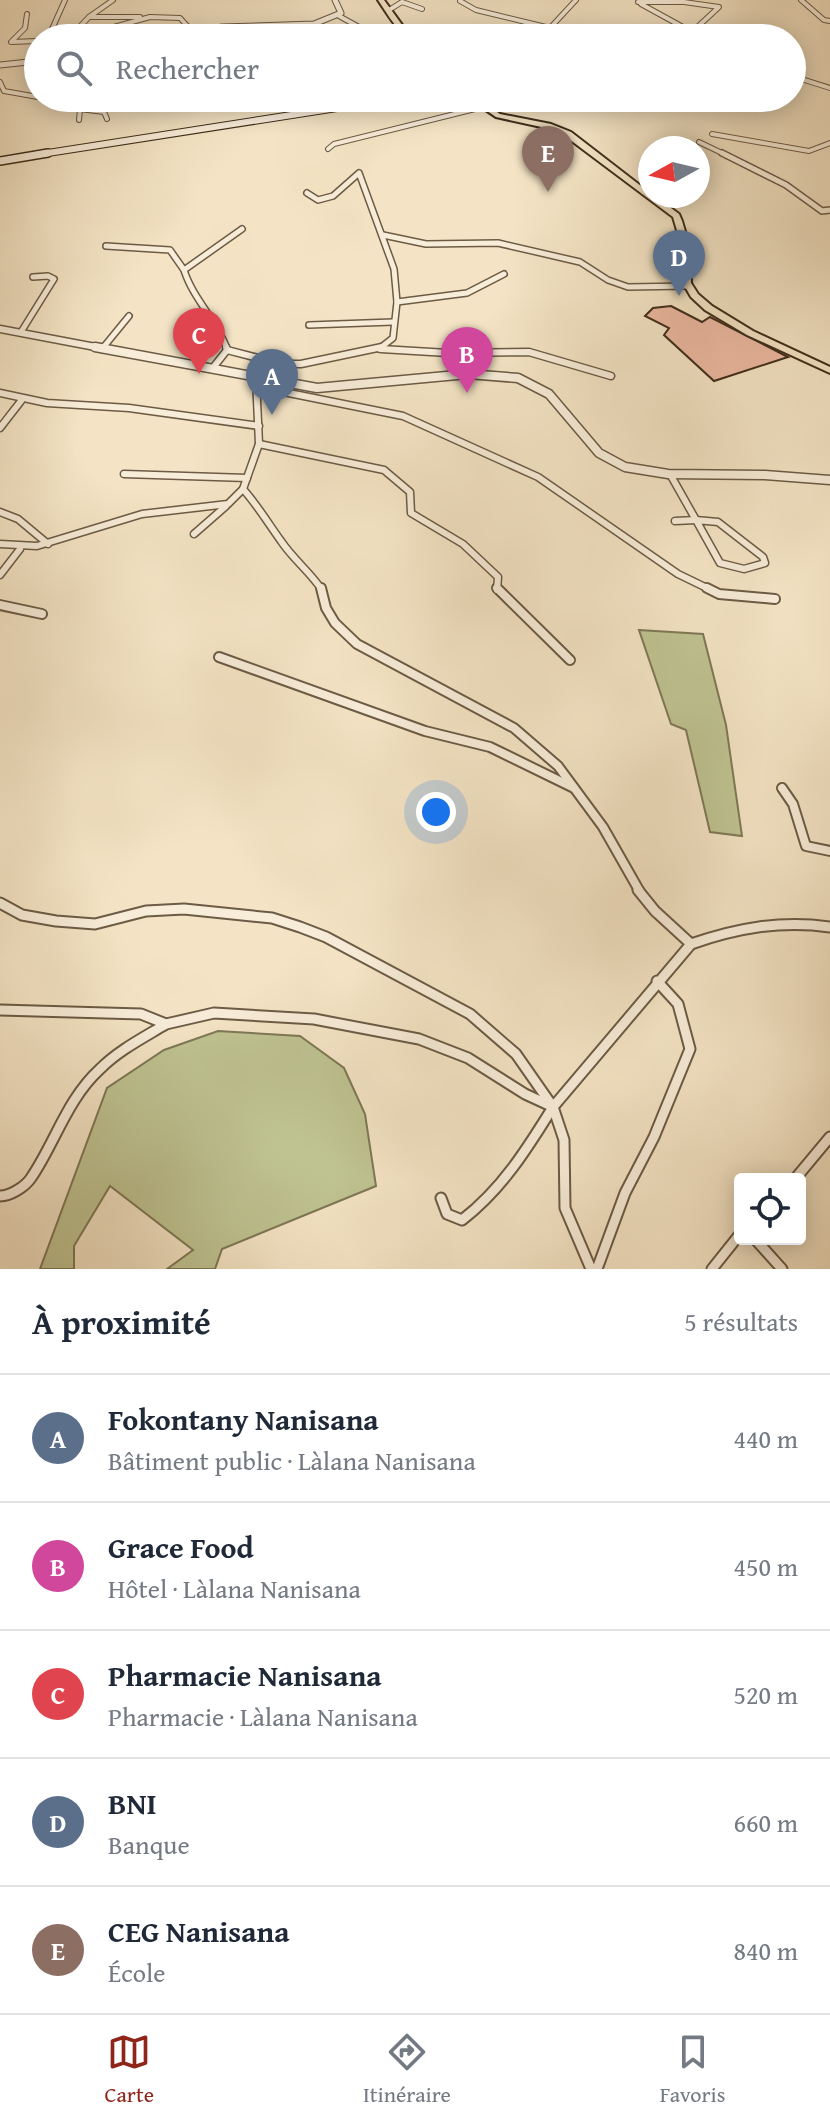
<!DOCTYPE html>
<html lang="fr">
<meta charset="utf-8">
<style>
body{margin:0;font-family:"Gentium Book Plus",serif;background:#f2f2f3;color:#1f2937}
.controls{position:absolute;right:24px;bottom:24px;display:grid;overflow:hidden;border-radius:8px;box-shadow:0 4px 20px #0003}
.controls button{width:72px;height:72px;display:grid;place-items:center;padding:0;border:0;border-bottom:2px solid #e0e1e3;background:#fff;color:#1f2937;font:40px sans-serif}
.compass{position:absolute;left:638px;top:136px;width:72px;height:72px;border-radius:50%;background:#fff;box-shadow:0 4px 20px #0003;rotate:262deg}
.you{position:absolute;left:436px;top:812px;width:28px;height:28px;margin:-20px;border:6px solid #fff;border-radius:50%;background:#1a73e8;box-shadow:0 0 0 12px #1a73e833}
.badge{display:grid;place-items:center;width:52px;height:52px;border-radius:50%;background:#8f2418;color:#fff;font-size:26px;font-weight:700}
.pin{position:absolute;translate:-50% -66px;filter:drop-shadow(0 2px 4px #0008)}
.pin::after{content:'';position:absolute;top:42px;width:28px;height:24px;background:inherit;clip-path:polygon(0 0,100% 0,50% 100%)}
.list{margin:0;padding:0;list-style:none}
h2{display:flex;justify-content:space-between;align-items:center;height:104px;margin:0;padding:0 32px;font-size:34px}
h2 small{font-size:26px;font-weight:400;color:#747a83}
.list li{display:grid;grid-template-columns:52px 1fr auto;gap:24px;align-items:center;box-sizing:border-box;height:128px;padding:0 32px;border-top:2px solid #e0e1e3}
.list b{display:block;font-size:30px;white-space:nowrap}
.list p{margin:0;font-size:26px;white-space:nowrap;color:#747a83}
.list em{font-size:26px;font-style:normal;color:#747a83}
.icon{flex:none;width:44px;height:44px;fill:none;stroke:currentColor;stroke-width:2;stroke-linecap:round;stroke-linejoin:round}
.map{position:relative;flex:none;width:830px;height:1269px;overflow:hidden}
.search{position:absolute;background:#fff;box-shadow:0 4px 20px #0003;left:24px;right:24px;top:24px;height:88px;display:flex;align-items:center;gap:20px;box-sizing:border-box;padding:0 28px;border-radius:44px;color:#747a83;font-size:30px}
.sheet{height:744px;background:#fff}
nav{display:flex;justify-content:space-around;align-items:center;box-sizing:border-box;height:112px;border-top:2px solid #e0e1e3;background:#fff;font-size:22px;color:#747a83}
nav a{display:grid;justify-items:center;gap:4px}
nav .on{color:#8f2418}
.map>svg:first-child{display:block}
.green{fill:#bfc392;stroke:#7e7856;stroke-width:2}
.building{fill:#ecb8a1;stroke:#3e2d1a;stroke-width:2}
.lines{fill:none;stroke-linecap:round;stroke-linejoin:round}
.minor-far4-casing{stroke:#6c5b45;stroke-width:6}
.minor-far3-casing{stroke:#6c5b45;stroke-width:8}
.minor-far2-casing{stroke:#6c5b45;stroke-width:9}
.minor-far1-casing{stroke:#6c5b45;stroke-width:12}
.minor-casing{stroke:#6c5b45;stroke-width:13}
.tertiary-far2-casing{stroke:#6c5b45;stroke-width:7}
.tertiary-far1-casing{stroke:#6c5b45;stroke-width:9}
.tertiary-casing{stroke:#6c5b45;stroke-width:11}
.secondary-far1-casing{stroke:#3e2d1a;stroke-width:8}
.secondary-casing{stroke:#3e2d1a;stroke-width:10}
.primary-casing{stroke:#3e2d1a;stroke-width:4}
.minor-far4{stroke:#f8edd9;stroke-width:4}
.minor-far3{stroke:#f8edd9;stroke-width:5}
.minor-far2{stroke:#f8edd9;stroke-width:6}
.minor-far1{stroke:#f8edd9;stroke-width:8}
.minor{stroke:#f8edd9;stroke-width:9}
.tertiary-far2{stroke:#f8edd9;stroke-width:5}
.tertiary-far1{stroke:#f8edd9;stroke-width:6}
.tertiary{stroke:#f8edd9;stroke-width:8}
.secondary-far1{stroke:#f8edd9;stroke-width:6}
.secondary{stroke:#f8edd9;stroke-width:7}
.primary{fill:#f4e4c5;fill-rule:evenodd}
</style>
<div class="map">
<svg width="830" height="1269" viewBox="0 0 830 1269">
<rect width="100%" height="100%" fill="#f4e4c5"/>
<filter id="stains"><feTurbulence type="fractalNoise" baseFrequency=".0025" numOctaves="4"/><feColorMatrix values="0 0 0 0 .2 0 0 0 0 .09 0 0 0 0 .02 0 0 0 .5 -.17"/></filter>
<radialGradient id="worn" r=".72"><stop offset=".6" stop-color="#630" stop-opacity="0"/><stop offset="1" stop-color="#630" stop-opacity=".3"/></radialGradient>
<!-- green -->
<g class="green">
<path d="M639 630 703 634 726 725 742 836 710 832 686 730 671 724Z"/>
<path d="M218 1031 300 1036 344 1068 365 1114 376 1186 222 1249 215 1269H167L193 1250 110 1186 74 1246V1269H40L107 1088 164 1050Z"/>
</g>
<!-- building -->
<path class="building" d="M671 306 702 322 710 317 788 357 714 381 664 335 669 328 645 316 653 308Z"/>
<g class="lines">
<!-- minor-far4 casing -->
<g class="minor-far4-casing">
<g id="minor-far4">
<path d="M801 0 824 20 830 21"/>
<path d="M460 1 476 10 550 28"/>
<path d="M638 2H684L719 7 692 32"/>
<path d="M641 4 703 38"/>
<path d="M389 10 402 2 422 9"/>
<path d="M27 14 25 28 11 42 38 41"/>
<path d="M339 16 379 38"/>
<path d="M89 17H140"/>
<path d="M48 38 65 0"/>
<path d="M69 38 89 17 113 0"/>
<path d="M74 38 150 17 180 18 192 31"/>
<path d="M549 38 550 28 576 0"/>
<path d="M792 76 830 88"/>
<path d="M0 82 4 91 38 97"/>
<path d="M41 98 49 102"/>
<path d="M159 98 167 107"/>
<path d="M80 109 104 112 107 119"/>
<path d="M79 120 81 98"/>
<path d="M712 134 809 151 830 143"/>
<path d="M699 142 726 155"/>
<path d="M328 149 334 144 483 107"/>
</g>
</g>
<!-- minor-far3 casing -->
<g class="minor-far3-casing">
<g id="minor-far3">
<path d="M722 153 786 185 822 211 830 210"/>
<path d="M307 193 318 200 333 196 359 173 394 269 397 302 393 338 379 349"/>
<path d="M383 235 426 244 498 243 580 262 608 280 628 287 687 286"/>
<path d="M106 246 170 250 184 270"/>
<path d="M397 302 467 293 504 274"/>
<path d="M309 325 393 322"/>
<path d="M21 332 54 279 48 276 33 277"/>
<path d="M102 349 129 316"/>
<path d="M227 349C217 320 193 299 184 270L242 229"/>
</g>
</g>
<!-- minor-far2 casing -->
<g class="minor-far2-casing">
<g id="minor-far2">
<path d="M226 347 227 350"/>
<path d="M102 349 104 347"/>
<path d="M381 349 448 353 529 352 611 376"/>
<path d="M227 350 281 364H301L382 347"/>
<path d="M212 369 227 350"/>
<path d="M256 378 259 444 243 489C258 506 268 523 281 541 293 559 310 572 322 590"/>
<path d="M259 387 403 416 538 477 678 574 711 590"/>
<path d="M0 393 47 403 129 408 259 426"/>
<path d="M0 428 21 401"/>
<path d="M259 444 384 470 410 492 411 513 463 544 498 577 497 590"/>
<path d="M124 474 247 478"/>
<path d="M670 474 696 520"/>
<path d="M0 512 18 519 48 544"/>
<path d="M696 520 718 522 763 557 765 563 744 569 720 563Z"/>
<path d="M675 521 696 520"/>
<path d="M194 534 226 506"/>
<path d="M0 544 37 546 142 514 228 504 243 489"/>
<path d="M0 575 20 549"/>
</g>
</g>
<!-- minor-far1 casing -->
<g class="minor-far1-casing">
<g id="minor-far1">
<path d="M321 588 326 608 335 623 357 644 514 728 558 766 603 827 640 892"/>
<path d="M497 588 570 660"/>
<path d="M707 588 719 594 775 599"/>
<path d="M0 605 42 614"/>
<path d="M219 657 425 731 490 747 574 788"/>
<path d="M782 788 793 804 806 846 830 851"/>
</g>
</g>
<!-- minor casing -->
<g class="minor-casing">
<g id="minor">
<path d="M638 890 655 911 691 944C737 928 781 920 830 927"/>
<path d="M0 903 22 915 56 921 95 924 146 911 184 909 272 918 300 927 326 937 470 1014 516 1054 553 1107"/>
<path d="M0 1010 141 1014 166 1024 214 1013 314 1019 419 1039 468 1058 525 1094 551 1106"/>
<path d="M795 1179 830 1137"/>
<path d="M0 1196C10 1196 25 1187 31 1178 55 1143 67 1099 100 1069 119 1050 143 1038 166 1024"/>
<path d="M441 1198 447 1214 462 1220C502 1189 527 1149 553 1107"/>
<path d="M755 1239 782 1269"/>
<path d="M591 1269 565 1208 564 1140 553 1107 691 944"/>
<path d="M597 1269 625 1193 654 1137 690 1049 678 1004 657 981"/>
<path d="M712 1269 740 1234"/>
</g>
</g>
<!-- tertiary-far2 casing -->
<g class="tertiary-far2-casing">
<g id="tertiary-far2">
<path d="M165 38 222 27 314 24 341 13 335 0"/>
<path d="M0 65 38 61"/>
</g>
</g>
<!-- tertiary-far1 casing -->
<g class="tertiary-far1-casing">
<path id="tertiary-far1" d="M0 329 106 349"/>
</g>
<!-- tertiary casing -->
<g class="tertiary-casing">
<path id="tertiary" d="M95 347 317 388 468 374 518 378 549 394 599 453 625 467 668 474 765 475 830 480"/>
</g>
<!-- secondary-far1 casing -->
<g class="secondary-far1-casing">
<path id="secondary-far1" d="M35 155 401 98"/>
</g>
<!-- secondary casing -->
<g class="secondary-casing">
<path id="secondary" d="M0 161 48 153"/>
</g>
<!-- primary casing -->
<g class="primary-casing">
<g id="primary">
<path d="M378 0H384L405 29 418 38C399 38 388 14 378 0Z"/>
<path d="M468 98H476L500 114 551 124 571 132 650 193V196H655L679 214 682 221 691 252V283L698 294 712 306 753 331 830 367V373L747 335 705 310 691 297 683 283 682 247 673 217 565 136 546 128 496 117Z"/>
</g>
</g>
<!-- minor-far4 -->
<use href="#minor-far4" class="minor-far4"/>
<!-- minor-far3 -->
<use href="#minor-far3" class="minor-far3"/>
<!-- minor-far2 -->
<use href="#minor-far2" class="minor-far2"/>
<!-- minor-far1 -->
<use href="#minor-far1" class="minor-far1"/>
<!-- minor -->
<use href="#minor" class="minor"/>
<!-- tertiary-far2 -->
<use href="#tertiary-far2" class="tertiary-far2"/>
<!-- tertiary-far1 -->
<use href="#tertiary-far1" class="tertiary-far1"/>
<!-- tertiary -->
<use href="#tertiary" class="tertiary"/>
<!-- secondary-far1 -->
<use href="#secondary-far1" class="secondary-far1"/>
<!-- secondary -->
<use href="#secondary" class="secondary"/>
<!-- primary -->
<use href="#primary" class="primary"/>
</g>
<rect width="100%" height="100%" filter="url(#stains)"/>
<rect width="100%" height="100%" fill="url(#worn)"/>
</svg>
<div class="controls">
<button><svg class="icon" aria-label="locate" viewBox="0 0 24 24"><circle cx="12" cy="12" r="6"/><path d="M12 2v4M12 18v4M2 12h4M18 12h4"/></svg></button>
</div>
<svg class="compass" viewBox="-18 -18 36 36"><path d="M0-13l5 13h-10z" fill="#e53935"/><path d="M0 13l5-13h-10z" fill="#747a83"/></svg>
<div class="you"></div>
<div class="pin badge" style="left:272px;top:415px;background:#5c6f8a">A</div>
<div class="pin badge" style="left:467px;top:393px;background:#d1479c">B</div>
<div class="pin badge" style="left:199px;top:374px;background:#e0444e">C</div>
<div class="pin badge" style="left:679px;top:296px;background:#5c6f8a">D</div>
<div class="pin badge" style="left:548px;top:192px;background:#8d6e63">E</div>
<div class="search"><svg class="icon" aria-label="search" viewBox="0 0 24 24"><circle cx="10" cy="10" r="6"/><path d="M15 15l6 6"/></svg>Rechercher</div>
</div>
<section class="sheet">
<h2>À proximité<small>5 résultats</small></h2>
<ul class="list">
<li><span class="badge" style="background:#5c6f8a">A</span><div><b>Fokontany Nanisana</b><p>Bâtiment public · Làlana Nanisana</p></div><em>440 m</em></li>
<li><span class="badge" style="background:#d1479c">B</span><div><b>Grace Food</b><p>Hôtel · Làlana Nanisana</p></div><em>450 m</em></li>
<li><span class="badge" style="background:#e0444e">C</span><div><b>Pharmacie Nanisana</b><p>Pharmacie · Làlana Nanisana</p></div><em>520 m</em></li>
<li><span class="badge" style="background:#5c6f8a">D</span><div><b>BNI</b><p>Banque</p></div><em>660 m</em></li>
<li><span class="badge" style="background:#8d6e63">E</span><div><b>CEG Nanisana</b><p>École</p></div><em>840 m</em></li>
</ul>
</section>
<nav>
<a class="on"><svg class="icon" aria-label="map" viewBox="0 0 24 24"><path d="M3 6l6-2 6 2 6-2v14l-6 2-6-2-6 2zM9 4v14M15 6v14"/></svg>Carte</a>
<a><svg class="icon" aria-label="directions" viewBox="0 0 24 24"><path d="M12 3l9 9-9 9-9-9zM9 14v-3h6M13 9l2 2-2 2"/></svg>Itinéraire</a>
<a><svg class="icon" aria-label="saved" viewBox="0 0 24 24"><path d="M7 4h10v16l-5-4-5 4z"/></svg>Favoris</a>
</nav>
